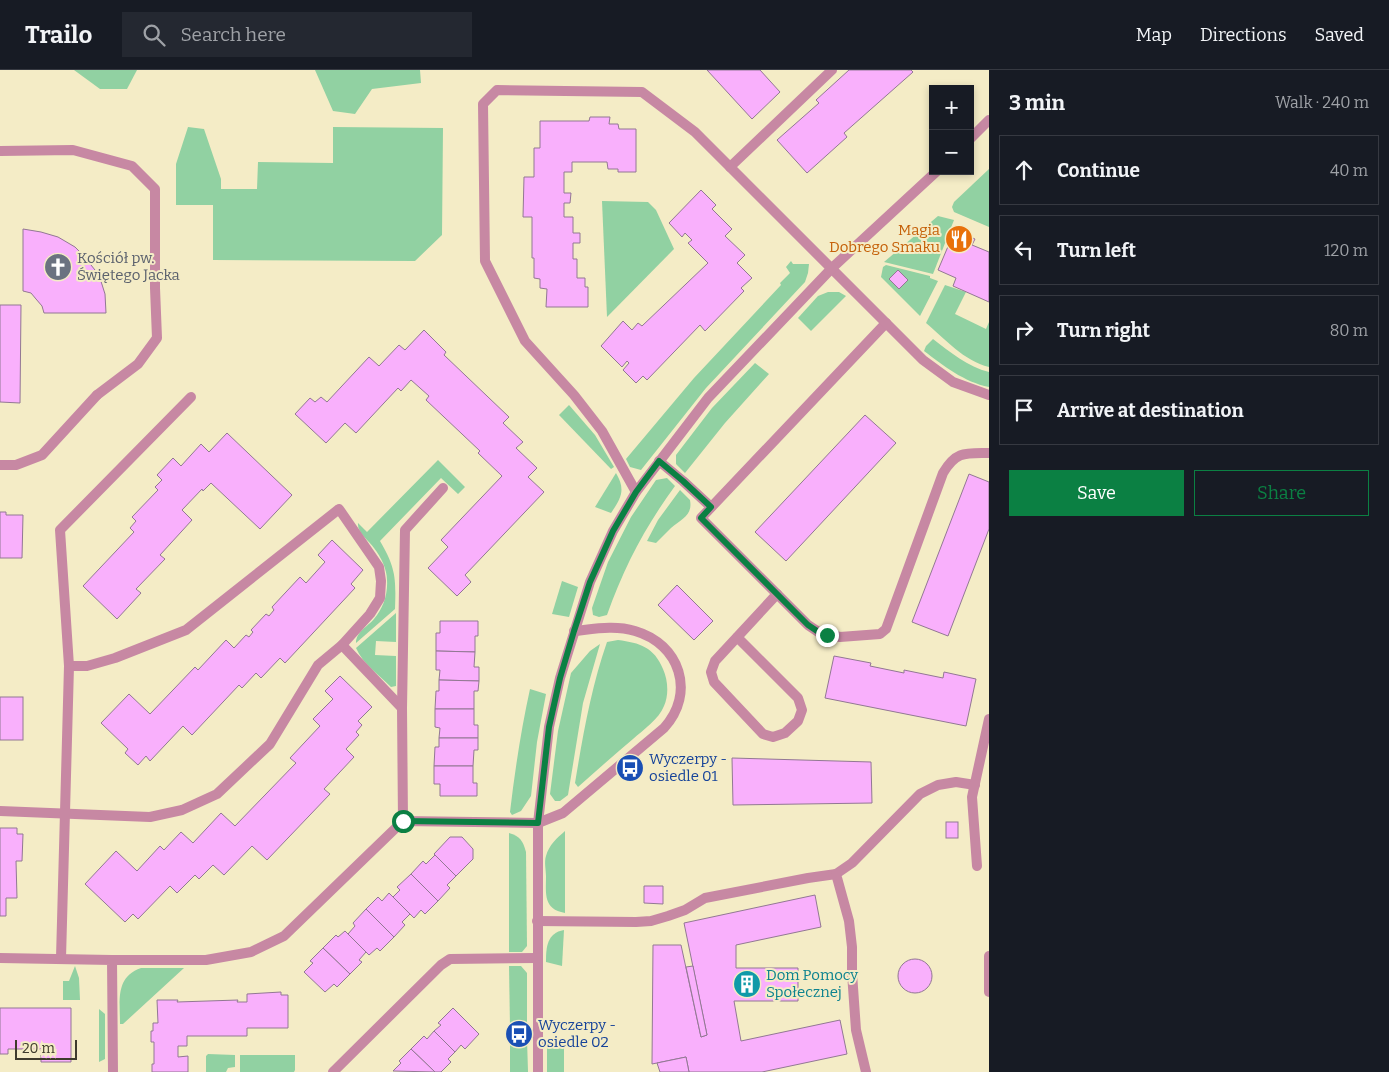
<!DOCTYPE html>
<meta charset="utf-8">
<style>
body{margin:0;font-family:Bitter,serif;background:#242831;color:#f1f3f6}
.controls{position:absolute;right:15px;top:15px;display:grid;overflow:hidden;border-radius:0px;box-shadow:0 2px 8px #0003}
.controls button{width:45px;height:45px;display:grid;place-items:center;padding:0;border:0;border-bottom:1px solid #363941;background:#171b24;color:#f1f3f6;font:25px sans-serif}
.scale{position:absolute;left:15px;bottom:12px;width:62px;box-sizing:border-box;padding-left:5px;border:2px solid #3e3b2c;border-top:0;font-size:14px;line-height:18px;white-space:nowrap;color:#3e3b2c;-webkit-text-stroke:4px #f4ecc6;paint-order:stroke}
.stop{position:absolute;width:15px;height:15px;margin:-11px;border:4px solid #0b8043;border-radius:50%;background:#fff}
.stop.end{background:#0b8043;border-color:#fff;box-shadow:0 1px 5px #0008}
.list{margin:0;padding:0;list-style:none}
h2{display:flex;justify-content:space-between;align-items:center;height:65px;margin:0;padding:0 20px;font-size:21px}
h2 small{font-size:16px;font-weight:400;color:#9ea1a6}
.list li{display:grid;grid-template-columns:32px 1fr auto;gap:15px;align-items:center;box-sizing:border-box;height:70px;margin:0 10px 10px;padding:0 10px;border:1px solid #363941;border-radius:0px}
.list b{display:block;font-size:19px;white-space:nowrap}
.list em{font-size:16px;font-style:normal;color:#9ea1a6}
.actions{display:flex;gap:10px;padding:15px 20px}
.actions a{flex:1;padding:11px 0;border:1px solid #0b8043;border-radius:0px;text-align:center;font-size:18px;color:#0b8043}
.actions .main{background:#0b8043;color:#fff}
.icon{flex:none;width:28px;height:28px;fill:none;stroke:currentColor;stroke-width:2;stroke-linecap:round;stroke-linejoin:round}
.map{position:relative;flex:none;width:989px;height:1002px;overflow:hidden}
header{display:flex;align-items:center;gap:30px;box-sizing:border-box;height:70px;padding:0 25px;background:#171b24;border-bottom:1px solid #363941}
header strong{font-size:24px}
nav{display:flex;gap:28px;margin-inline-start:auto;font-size:18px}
.search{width:350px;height:45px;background:#242831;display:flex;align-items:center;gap:12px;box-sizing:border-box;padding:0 18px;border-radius:0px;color:#9ea1a6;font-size:19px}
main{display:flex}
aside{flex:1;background:#171b24}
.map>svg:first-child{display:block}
.green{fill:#91d1a2}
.building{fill:#f9b0fc;stroke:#927893}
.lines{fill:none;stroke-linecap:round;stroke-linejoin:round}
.lane{stroke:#c788a3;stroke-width:10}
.street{stroke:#c788a3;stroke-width:10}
.route{stroke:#0b8043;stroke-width:6}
.labels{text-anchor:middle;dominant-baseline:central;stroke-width:4;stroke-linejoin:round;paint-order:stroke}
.food-label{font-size:15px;fill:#c56008;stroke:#f4ecc6;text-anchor:end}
.worship-label{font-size:15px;fill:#5b616d;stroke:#f4ecc6;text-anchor:start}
.transit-label{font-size:15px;fill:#164399;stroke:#f4ecc6;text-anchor:start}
.culture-label{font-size:15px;fill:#0d838f;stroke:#f4ecc6;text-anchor:start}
</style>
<header>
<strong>Trailo</strong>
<div class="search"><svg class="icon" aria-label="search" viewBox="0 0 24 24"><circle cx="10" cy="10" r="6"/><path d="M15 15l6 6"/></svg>Search here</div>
<nav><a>Map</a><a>Directions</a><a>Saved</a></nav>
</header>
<main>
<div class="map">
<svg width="989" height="1002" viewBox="0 0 989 1002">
<rect width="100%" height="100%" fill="#f4ecc6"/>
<!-- green -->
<g class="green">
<path d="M74 0H137L127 19H100Z"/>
<path d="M315 0H420L421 13 372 19 355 44 333 41Z"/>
<path d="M188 57 204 59 221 109V119H257L258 92 333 93V57L443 58 442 165 415 191 213 190V135H176V94Z"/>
<path d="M989 99V157L954 142 952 137 954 132Z"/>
<path d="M602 131 648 132 656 140 674 179 607 247Z"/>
<path d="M938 146 954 150 933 204 884 192Z"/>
<path d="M791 191 793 194H809L808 203 805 212 706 318 641 400 630 397 626 389 694 308 781 215 780 213 790 203 786 197Z"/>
<path d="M886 195 930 206V208L938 211 920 246 881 207 883 197Z"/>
<path d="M945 215 966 222 955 244 986 259 989 252V297C964 291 945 269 926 253Z"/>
<path d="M828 222H839L846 226 811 261 798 248 818 226Z"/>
<path d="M933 269C950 282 968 297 989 302V317C964 312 944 296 924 281L926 276Z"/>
<path d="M755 293 769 304 725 353 685 403 676 394V385L712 338Z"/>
<path d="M569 335 595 365 614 397 611 399 559 345Z"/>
<path d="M438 390 465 417 458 424 441 408 380 471C396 498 396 509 395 539L356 573C356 562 367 557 374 549 383 539 388 524 387 510 387 499 381 487 374 478 369 470 357 463 358 453L367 462Z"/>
<path d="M616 403C626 420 621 428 611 443L595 437Z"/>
<path d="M667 408 675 416C645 457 624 497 607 545L599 547 593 545 592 538 608 492 631 447 656 410Z"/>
<path d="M680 420 690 430C693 446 681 449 671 458 666 463 661 468 656 473L647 471 658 450Z"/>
<path d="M562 511 578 517 569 547 552 544Z"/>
<path d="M396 543V572L376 571 375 585 396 586V616L391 617C379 605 363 594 356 578Z"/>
<path d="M618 570C640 573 654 577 663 599 668 610 669 625 664 636 659 649 643 660 633 669 614 685 596 701 578 717L575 713C583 665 591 618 607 572Z"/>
<path d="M600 574 583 633 568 725 560 731H555L550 724 558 661 571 603 590 581Z"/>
<path d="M530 619 546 624 537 672 531 726 521 741 512 745 510 742C515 700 521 660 530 619Z"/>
<path d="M565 761V843C543 839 546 824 546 806 546 800 544 792 546 786 549 775 557 768 565 761Z"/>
<path d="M509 763C520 766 523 771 526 782L527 876 522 882H509Z"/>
<path d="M564 860 562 896 546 892C546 877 547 863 564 860Z"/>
<path d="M75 896 79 908 80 930H63V911H69Z"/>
<path d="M509 896H521L527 903V957H510Z"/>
<path d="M141 898H184L123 954H120C120 931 115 907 141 898Z"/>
<path d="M99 939 105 944V989L99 992Z"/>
<path d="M510 969H527L528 1002H510Z"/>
<rect x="547" y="973" width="17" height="29"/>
<path d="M208 984 235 985V997L228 998 226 1002H206V986Z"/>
<path d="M240 985H295V1000L294 1002H240Z"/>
</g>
<!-- building -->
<g class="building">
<path d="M707 0H760L780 22 752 49Z"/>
<path d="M849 0H911L913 2 844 63 847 67 807 103 777 70 819 33 816 30Z"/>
<path d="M590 47H610L609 54H618L619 59H636V102H618V99H608L607 92H572V102H564V123H571L570 133H564V147H573V163H580V173H573V189H577V208H585V217H588V237H546L547 219 540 218V209L534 208V188H532V147H523L524 107H534V78H540V51H589Z"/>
<path d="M701 120 716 135 712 139 732 159 725 166 745 185 737 193 752 208 741 218 744 221 705 261 700 255 647 310 643 306 636 313 623 300 629 293 627 291 622 297 601 276 623 251 632 260 638 253 642 256 708 193 688 173 692 170 685 163 682 167 669 153Z"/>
<path d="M23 159 41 162 58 167 75 177 83 185 99 205 105 224 106 243H44L42 236 36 229 31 223 23 221Z"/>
<path d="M955 160 975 169 972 175 989 182V232L953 216 956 208 938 200Z"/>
<path d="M898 200 908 210 899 219 889 209Z"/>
<path d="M0 235H21L20 333 0 332Z"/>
<path d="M424 260 446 282 444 285 509 347 503 353 523 372 516 378 537 398 528 407 544 422 465 505 471 512 457 526 428 498 448 477 441 470 502 406 478 383 480 381 426 330 429 326 411 310 401 321 398 318 356 363 345 353 326 373 295 344 310 328 315 332 321 327 327 332 369 287 379 296 399 275 405 280Z"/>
<path d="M865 345 896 373 786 491 755 462Z"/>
<path d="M227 363 292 425 260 459 211 413 203 421 202 419 182 440 192 450 160 485 165 489 136 519 141 523 117 549 83 516 134 462 130 458 136 451 132 447 158 420 155 417 162 410 157 405 173 388 181 396 201 374 209 382Z"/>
<path d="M969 404 989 412V459L948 566 912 552Z"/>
<path d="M0 442H6V445H23L22 488H0Z"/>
<path d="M332 470 363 500 351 514 355 518 285 593 280 588 261 608 256 603 242 618 239 615 192 665 183 656 150 691 146 686 138 695 125 683 128 679 101 653 129 624 150 644 195 597 198 600 226 570 234 578 246 565 249 567 253 562 251 560 266 544 269 546 274 540 272 537 300 507 306 513 325 492 318 485Z"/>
<path d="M677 515 713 551 694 570 658 535Z"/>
<path d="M440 551H478V566H475V582L436 581V563H440Z"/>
<path d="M436 581 475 582 474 597H479V611L439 610 440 600H436Z"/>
<path d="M834 586 871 593 870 596 904 603V600L943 608 944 602 976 609 966 656 825 628Z"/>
<path d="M340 606 372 637 358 651 362 655 356 662 359 665 346 679 354 687 324 719 330 724 267 790 252 776 224 805 213 795 199 809 195 805 177 823 170 816 138 849 133 844 125 852 85 814 116 781 137 801 160 776 164 780 181 762 193 773 221 743 235 756 296 693 290 688 320 656 313 649 333 629 325 621Z"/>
<path d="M439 610 479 611 478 621H474V639H435L436 621H439Z"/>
<rect x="0" y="627" width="23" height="43"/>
<path d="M435 639H474V655H478V668H439L440 658 435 657Z"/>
<path d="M439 668H478V680H474L473 696H434L435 677H439Z"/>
<path d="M732 688 871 692 872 733 733 735Z"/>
<path d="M434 696H473V713H477V726H440V714H434Z"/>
<rect x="946" y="752" width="12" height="16"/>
<path d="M0 758H17V764H23L22 791H16L17 828H6V846H0Z"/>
<path d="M450 767H462L473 779V789L456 806 434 784Z"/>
<path d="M435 785 456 806 447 815 450 818 438 831 411 804 423 791 426 794Z"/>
<path d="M411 804 438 831 425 844 421 840 414 848 393 827 400 820 397 817Z"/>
<path d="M644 816H663V834L644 833Z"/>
<path d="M389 823 410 844 402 852 405 855 394 867 366 839 378 827 382 831Z"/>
<path d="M815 825 821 857 736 875V898H798V931H734L741 971 840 950 847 984 762 1002H689L686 987 652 994 653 875H681L701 967 707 965 684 853Z"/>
<path d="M366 839 394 867 380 881 377 878 369 885 348 864 355 856 353 853Z"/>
<path d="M345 861 366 882 359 890 362 892 350 904 323 878 336 865 338 867Z"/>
<path d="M323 878 350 904 337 917 334 914 325 922 304 902 313 893 310 891Z"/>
<circle cx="915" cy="906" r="17"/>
<path d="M693 896 707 965 701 967 686 897Z"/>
<path d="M281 922V925H288V958H247V966H187V976H178V987L188 986V1002H152V994H154V972H151V961H153V953H158L157 930H178L177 932 238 930 237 932H247V924Z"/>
<path d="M0 938H71V992H41V979H8V984H0Z"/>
<path d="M453 938 479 964 465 979 461 975 455 982 434 961 441 955 438 953Z"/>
<path d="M434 961 455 982 448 989 451 992 441 1002H435L411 979 424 966 427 969Z"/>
<path d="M411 979 435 1002 393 1001 401 993 399 991Z"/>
<path d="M686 987 689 1002H660L657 993Z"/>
</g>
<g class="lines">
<!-- lane -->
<g class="lane">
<path d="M0 81 73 80 132 96 155 119V218L157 268 138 294 97 325"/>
<path d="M737 567 798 628 802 640 798 651 785 663 773 667 763 664 714 612 711 602 715 591 777 524"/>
<path d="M538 753 563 743 664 658C696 623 680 574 635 561 615 555 594 559 574 561"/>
<path d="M537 851 636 852 651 851 668 846 685 840 705 828 808 808 836 804"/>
<path d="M866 1002 856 960 852 903V877L849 851 836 804 852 793 920 724 938 715 956 712 975 715"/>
</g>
<!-- street -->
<g class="street">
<path d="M970 69 989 50"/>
<path d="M730 97 832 0"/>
<path d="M886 253 701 448 808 555 820 563 840 567 880 564 886 559 943 403C956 381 965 383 989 383"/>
<path d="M659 391 683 411 711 437"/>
<path d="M0 395H16L42 385 97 325"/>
<path d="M636 422 602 361 574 325 525 271 485 191 483 34 497 20 642 22 695 62 923 290 953 312 989 325"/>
<path d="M342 575 402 638"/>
<path d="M0 741 150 747 182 740 217 724 270 674 318 595 342 575 370 544 380 528 381 511 379 497 339 439 186 560 115 588 87 596H69"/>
<path d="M403 751 402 638 405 460 443 418"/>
<path d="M977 796 972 727 989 649"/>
<path d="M989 886V922"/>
<path d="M0 888 112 890 113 1002"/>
<path d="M61 888 69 596 60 460 191 327"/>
<path d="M112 890H206L251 882 284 866 403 751 538 753"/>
<path d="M333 1002 441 895 450 889 537 888"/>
<path d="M538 1002V753L549 657 560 608 590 512 613 461 636 422 708 328 832 198 937 101"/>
</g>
</g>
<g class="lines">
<!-- route -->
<path class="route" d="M403 751 538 753 549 657 560 608 574 561 590 512 613 461 636 422 659 391 683 411 711 437 701 448 808 555 820 563 827 565"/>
</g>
<!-- icons -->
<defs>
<g id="restaurant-disc" transform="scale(1.4375)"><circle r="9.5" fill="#e8710a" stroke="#f4ecc6"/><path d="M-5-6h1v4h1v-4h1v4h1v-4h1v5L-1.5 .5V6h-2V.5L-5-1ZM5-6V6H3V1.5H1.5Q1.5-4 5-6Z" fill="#fff"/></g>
<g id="church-disc" transform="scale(1.4375)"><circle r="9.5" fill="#6b7280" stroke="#f4ecc6"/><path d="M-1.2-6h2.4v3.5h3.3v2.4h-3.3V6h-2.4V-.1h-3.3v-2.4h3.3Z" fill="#fff"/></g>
<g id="bus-disc" transform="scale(1.4375)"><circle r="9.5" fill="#1a4fb4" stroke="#f4ecc6"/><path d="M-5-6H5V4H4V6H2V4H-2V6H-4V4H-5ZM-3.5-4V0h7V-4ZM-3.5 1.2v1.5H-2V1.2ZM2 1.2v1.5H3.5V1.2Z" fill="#fff"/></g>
<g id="building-disc" transform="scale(1.4375)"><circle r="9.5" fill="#0f9aa8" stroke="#f4ecc6"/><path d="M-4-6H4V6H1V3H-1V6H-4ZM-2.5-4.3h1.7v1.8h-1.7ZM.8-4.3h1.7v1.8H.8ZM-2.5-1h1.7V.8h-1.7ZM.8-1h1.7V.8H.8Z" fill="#fff"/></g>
</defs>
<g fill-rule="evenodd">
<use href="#restaurant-disc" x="959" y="169"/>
<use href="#church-disc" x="58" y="197"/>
<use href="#bus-disc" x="630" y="698"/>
<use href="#building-disc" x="747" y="914"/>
<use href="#bus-disc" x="519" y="964"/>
</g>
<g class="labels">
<!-- food labels -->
<g class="food-label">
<text x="940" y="160">Magia<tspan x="940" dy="17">Dobrego Smaku</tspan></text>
</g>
<!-- worship labels -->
<g class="worship-label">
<text x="77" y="188">Kościół pw.<tspan x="77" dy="17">Świętego Jacka</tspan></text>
</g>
<!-- transit labels -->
<g class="transit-label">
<text x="649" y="689">Wyczerpy -<tspan x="649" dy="17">osiedle 01</tspan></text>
<text x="538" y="955">Wyczerpy -<tspan x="538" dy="17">osiedle 02</tspan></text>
</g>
<!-- culture labels -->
<g class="culture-label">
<text x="766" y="905">Dom Pomocy<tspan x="766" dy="17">Społecznej</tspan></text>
</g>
</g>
</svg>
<div class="controls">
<button>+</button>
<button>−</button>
</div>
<div class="scale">20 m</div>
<div class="stop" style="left:403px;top:751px"></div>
<div class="stop end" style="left:827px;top:565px"></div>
</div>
<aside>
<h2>3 min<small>Walk · 240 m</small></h2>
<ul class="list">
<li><svg class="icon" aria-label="ahead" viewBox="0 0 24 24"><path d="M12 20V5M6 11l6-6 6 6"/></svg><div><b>Continue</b></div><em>40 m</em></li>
<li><svg class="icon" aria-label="left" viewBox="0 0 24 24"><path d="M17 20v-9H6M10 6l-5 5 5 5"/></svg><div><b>Turn left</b></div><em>120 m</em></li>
<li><svg class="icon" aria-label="right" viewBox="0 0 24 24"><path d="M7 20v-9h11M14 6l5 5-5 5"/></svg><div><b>Turn right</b></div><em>80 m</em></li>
<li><svg class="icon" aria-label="arrive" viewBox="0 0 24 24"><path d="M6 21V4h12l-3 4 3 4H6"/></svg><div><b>Arrive at destination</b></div></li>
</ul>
<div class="actions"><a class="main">Save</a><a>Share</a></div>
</aside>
</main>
